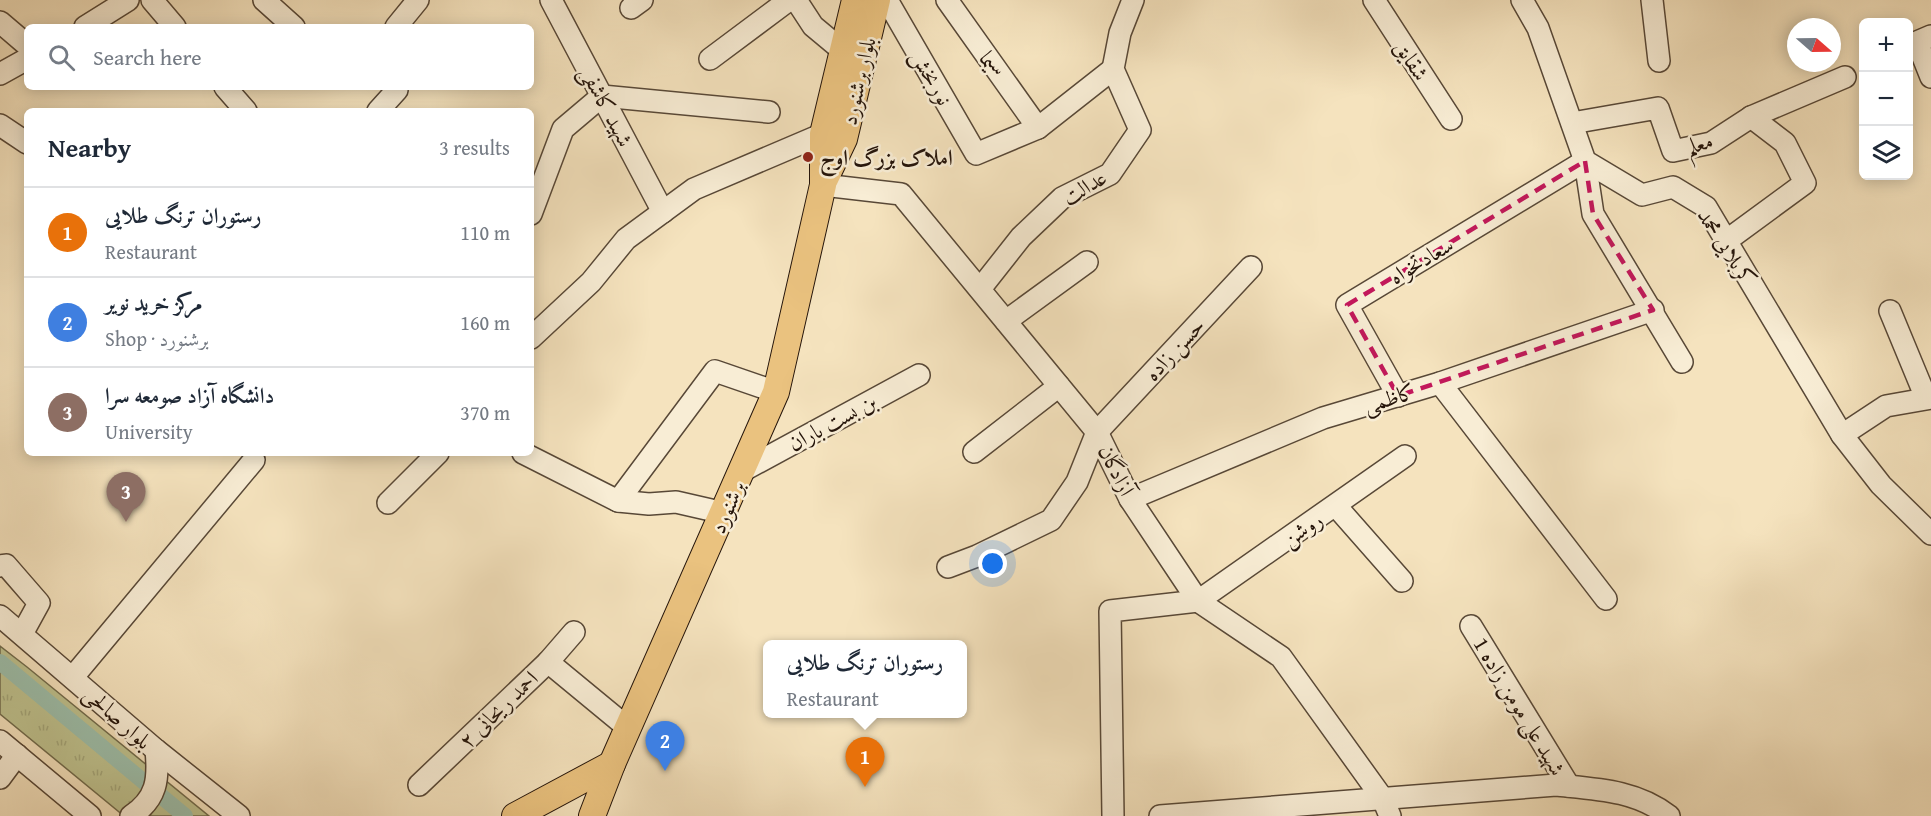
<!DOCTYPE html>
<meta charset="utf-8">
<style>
body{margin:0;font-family:"Gentium Book Plus",Amiri,serif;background:#f2f2f3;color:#1f2937}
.controls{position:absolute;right:18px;top:18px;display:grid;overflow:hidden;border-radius:9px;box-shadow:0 3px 15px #0003}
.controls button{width:54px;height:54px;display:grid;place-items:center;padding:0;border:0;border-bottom:2px solid #e0e1e3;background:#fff;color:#1f2937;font:30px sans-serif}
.compass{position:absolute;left:1787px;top:18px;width:54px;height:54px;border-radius:50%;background:#fff;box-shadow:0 3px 15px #0003;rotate:110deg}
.you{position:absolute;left:993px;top:564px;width:21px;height:21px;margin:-15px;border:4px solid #fff;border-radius:50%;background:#1a73e8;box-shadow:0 0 0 9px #1a73e833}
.badge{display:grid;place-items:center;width:39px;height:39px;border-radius:50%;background:#8f2418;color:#fff;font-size:20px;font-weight:700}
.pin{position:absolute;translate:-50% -50px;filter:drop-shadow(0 2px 3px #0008)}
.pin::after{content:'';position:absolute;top:32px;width:21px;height:18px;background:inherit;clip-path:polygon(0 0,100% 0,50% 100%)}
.popup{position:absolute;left:763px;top:640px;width:204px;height:78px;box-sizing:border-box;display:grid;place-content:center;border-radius:9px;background:#fff;filter:drop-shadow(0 2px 4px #0005);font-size:20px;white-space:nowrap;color:#747a83}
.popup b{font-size:22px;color:#1f2937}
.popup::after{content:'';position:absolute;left:50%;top:100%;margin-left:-12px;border:12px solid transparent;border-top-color:#fff}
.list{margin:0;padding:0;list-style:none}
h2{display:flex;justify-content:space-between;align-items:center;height:78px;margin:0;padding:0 24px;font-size:26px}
h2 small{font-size:20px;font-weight:400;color:#747a83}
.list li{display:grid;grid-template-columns:39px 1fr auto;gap:18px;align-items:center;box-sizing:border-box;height:90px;padding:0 24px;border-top:2px solid #e0e1e3}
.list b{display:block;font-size:22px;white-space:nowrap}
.list p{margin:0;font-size:20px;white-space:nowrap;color:#747a83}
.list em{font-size:20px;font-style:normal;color:#747a83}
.icon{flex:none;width:33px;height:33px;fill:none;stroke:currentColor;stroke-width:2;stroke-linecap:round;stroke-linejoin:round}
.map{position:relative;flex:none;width:1931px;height:816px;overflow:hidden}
.search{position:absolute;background:#fff;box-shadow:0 3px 15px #0003;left:24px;top:24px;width:510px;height:66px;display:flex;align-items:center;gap:15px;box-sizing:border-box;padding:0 21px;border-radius:9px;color:#747a83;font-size:22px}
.panel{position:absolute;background:#fff;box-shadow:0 3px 15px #0003;left:24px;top:108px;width:510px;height:348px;border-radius:9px}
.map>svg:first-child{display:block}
.park{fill:url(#park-tufts);stroke:#726c4d;stroke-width:1.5}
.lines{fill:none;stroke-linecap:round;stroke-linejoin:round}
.canal{stroke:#9dbfab;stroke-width:16}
.minor-casing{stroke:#584837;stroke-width:24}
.major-casing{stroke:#24140a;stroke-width:28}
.minor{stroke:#f8edd5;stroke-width:21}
.major{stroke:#eac27f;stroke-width:26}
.marked{fill:none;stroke:#c2185b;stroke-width:4.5;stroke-dasharray:12 8;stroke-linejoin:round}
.poi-dot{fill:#8f2418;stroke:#f8edd5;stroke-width:2}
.labels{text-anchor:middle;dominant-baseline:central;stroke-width:5;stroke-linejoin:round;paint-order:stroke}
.street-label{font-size:22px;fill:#24140a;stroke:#f8edd5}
.poi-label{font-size:22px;font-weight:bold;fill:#24140a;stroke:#f8edd5;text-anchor:start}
</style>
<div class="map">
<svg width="1931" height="816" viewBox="0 0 1931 816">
<defs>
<pattern id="park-tufts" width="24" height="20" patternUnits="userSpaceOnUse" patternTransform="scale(1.5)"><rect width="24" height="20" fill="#bfc390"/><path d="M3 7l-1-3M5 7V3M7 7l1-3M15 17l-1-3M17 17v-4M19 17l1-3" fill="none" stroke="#a4a77b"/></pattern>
</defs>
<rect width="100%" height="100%" fill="#f5e3be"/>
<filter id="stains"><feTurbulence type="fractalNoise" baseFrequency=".00333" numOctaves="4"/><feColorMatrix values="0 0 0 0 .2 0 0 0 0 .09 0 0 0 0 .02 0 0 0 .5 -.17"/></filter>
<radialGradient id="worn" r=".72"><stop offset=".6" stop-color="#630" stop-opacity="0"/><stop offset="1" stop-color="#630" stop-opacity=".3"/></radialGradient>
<!-- park -->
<path class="park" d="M0 646 27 667 209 816H124L0 714Z"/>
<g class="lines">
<!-- canal -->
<path class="canal" d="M0 662 185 816"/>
<!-- minor casing -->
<g class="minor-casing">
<g id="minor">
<path d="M152 0 175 27"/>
<path d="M264 0 294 27"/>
<path d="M551 0 663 212"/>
<path d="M796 0 813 26 843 51"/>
<path d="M887 0 976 154 1038 128 1113 69"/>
<path d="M947 0 1038 128"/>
<path d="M1374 0 1451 119"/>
<path d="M1522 0 1538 28 1585 161 1642 195 1673 187 1706 207 1842 435 1881 485 1931 534"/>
<path d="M1652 0 1659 61"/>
<path d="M631 8 642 0"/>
<path d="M0 22 27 45"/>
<path d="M85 27 128 0"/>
<path d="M396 27 418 0"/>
<path d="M1931 36 1917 42 1931 77"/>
<path d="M710 59 789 0"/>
<path d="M0 74 27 59"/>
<path d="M225 87 246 111"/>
<path d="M378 111 397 90 395 87"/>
<path d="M1572 123 1658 108 1673 151 1711 143 1751 117 1845 77"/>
<path d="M0 125 27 143"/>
<path d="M823 185 901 194 1097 432 1130 499 1198 601 1281 657 1383 799 1390 816"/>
<path d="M531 214 563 129 602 96 769 112"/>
<path d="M1726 241 1805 183 1785 143 1751 117"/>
<path d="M980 289 1021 237 1062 198 1110 174 1140 130 1113 69 1120 33 1133 0"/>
<path d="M1890 311 1926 398"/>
<path d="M1006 321 1087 262"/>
<path d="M531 338 591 282 626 239 694 189 823 134"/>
<path d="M1440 383 1606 599"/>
<path d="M1398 396 1347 305 1585 161 1593 214 1682 362"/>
<path d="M1842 435 1886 406 1931 398"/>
<path d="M974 452 1059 386"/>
<path d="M523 453 618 501 649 504 676 502 724 513"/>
<path d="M744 470 919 375"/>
<path d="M1130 499 1323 418 1440 383 1653 310"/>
<path d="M618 501 715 371 776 392"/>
<path d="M388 503 438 453"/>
<path d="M1336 506 1402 581"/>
<path d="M0 566 6 565 39 603 22 634"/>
<path d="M948 567 977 556 1051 520 1077 482 1097 432 1251 267"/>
<path d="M0 616 156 750 239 816"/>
<path d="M1471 626 1569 786"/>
<path d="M548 662 628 728"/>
<path d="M73 677 254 460"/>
<path d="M0 741 90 816"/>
<path d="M0 778 17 755"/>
<path d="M419 785 548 662 574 632"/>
<path d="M131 816C157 799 159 779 156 750"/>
<path d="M1113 816 1110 611 1198 601 1405 456"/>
<path d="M1160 816 1556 785C1596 789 1636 790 1669 816"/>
</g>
</g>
<!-- major casing -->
<g class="major-casing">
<g id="major">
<path d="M825 179 844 139 877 0"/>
<path d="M515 816 612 764"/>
<path d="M592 816 612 764 776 392 823 185V134L855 0"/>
</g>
</g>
<!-- minor -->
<use href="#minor" class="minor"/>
<!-- major -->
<use href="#major" class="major"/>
</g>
<!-- marked area -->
<path class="marked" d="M1585 161 1593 214 1653 310 1398 396 1347 305Z"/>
<!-- markers -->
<circle class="poi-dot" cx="808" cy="157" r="6"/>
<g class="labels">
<!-- street labels -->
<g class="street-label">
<text transform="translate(1412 60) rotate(57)">شقایق</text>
<text transform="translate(992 64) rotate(55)">سیما</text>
<text transform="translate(932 77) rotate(60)">نوربخش</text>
<text transform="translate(858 81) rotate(-77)">بلوار برشنورد</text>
<text transform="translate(607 106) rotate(62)">شهید کاشفی</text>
<text transform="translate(1699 143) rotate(-17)">معلم</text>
<text transform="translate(1084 187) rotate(-31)">عدالت</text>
<text transform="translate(1727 247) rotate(57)">کربلایی محمد</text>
<text transform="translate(1421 260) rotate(-31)">سعادتخواه</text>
<text transform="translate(1174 349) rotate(-47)">حسن زاده</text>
<text transform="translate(1389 398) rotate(-17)">کاظمی</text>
<text transform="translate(832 422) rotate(-28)">بن بست باران</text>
<text transform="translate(1117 470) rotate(63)">آزادگان</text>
<text transform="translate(727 507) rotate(-66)">برشنورد</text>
<text transform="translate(1302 529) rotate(-34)">روشن</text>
<text transform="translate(1520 706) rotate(59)">شهید علی مومن زاده 1</text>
<text transform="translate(498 709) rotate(-44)">احمد ریحانی ۲</text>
<text transform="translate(118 717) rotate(42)">بلوار صالحی</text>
</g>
<!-- poi labels -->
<g class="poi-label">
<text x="820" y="157">املاک بزرگ اوج</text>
</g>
</g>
<rect width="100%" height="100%" filter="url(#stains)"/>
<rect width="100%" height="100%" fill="url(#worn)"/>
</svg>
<div class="controls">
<button>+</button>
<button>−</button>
<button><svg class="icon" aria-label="layers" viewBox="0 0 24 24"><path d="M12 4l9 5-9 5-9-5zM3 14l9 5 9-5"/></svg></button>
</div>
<svg class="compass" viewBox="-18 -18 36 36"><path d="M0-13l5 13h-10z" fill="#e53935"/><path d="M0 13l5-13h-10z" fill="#747a83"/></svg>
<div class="you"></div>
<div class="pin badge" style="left:865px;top:787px;background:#e8710a">1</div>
<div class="popup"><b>رستوران ترنگ طلایی</b>Restaurant</div>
<div class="pin badge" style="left:665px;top:771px;background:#3f7fe0">2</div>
<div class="pin badge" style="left:126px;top:522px;background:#8d6e63">3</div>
<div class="search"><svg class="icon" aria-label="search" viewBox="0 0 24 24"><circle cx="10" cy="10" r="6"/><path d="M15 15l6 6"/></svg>Search here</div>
<section class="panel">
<h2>Nearby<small>3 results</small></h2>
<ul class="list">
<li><span class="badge" style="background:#e8710a">1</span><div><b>رستوران ترنگ طلایی</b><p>Restaurant</p></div><em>110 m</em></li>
<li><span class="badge" style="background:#3f7fe0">2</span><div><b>مرکز خرید نویر</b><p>Shop · برشنورد</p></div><em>160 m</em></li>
<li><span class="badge" style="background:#8d6e63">3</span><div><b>دانشگاه آزاد صومعه سرا</b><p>University</p></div><em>370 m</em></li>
</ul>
</section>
</div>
